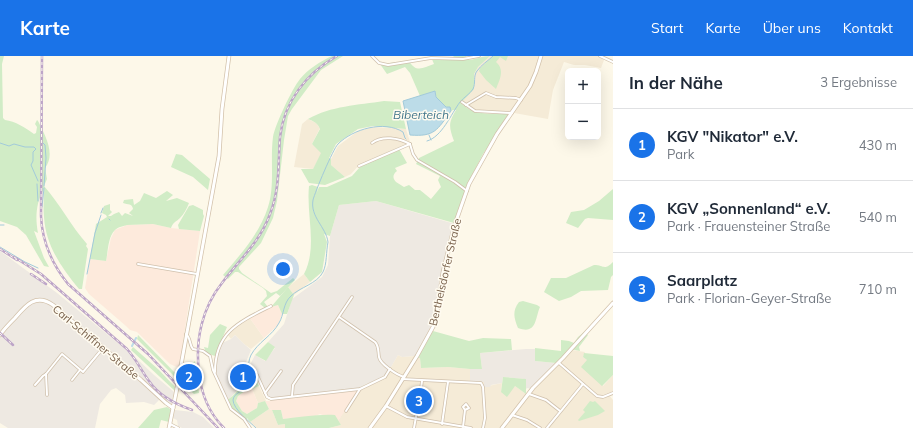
<!DOCTYPE html>
<html lang="de">
<meta charset="utf-8">
<style>
body{margin:0;font-family:Mulish,sans-serif;background:#f6f6f7;color:#1f2937}
.controls{position:absolute;right:12px;top:12px;display:grid;overflow:hidden;border-radius:6px;box-shadow:0 4px 16px #0002}
.controls button{width:36px;height:36px;display:grid;place-items:center;padding:0;border:0;border-bottom:1px solid #e0e1e3;background:#fff;color:#1f2937;font:20px sans-serif}
.you{position:absolute;left:283px;top:213px;width:14px;height:14px;margin:-10px;border:3px solid #fff;border-radius:50%;background:#1a73e8;box-shadow:0 0 0 6px #1a73e833}
.badge{display:grid;place-items:center;width:26px;height:26px;border-radius:50%;background:#1a73e8;color:#fff;font-size:13px;font-weight:700}
.pin{position:absolute;translate:-50% -50%;border:2px solid #fff;box-shadow:0 1px 4px #0006}
.list{margin:0;padding:0;list-style:none}
h2{display:flex;justify-content:space-between;align-items:center;height:52px;margin:0;padding:0 16px;font-size:17px}
h2 small{font-size:13px;font-weight:400;color:#747a83}
.list li{display:grid;grid-template-columns:26px 1fr auto;gap:12px;align-items:center;box-sizing:border-box;height:72px;padding:0 16px;border-top:1px solid #e0e1e3}
.list b{display:block;font-size:15px;white-space:nowrap}
.list p{margin:0;font-size:13px;white-space:nowrap;color:#747a83}
.list em{font-size:13px;font-style:normal;color:#747a83}
.map{position:relative;flex:none;width:613px;height:372px;overflow:hidden}
header{display:flex;align-items:center;gap:24px;box-sizing:border-box;height:56px;padding:0 20px;background:#1a73e8;color:#fff}
header strong{font-size:19px}
nav{display:flex;gap:22px;margin-inline-start:auto;font-size:14px}
main{display:flex}
aside{flex:1;background:#fff}
.map>svg:first-child{display:block}
.residential{fill:#f5ebd7}
.commercial{fill:#fdeadc}
.industrial{fill:#eee9e2}
.green{fill:#d1ecc6}
.water{fill:#bcdce8;stroke:#a2cada}
.lines{fill:none;stroke-linecap:round;stroke-linejoin:round}
.stream{stroke:#a2cada;stroke-width:1}
.canal{stroke:#bcdce8;stroke-width:2}
.street-casing{stroke:#d0c1ad;stroke-width:3.5}
.secondary-casing{stroke:#d3c2ab;stroke-width:4.5}
.street{stroke:#fff;stroke-width:2}
.secondary{stroke:#fff;stroke-width:3}
.rail-casing{stroke:#bda5c8;stroke-width:2.5}
.rail{stroke:#fffbf0;stroke-width:1;stroke-dasharray:3;stroke-linecap:butt}
.secondary-bridge-casing{stroke:#d3c2ab;stroke-width:4.5;stroke-linecap:butt}
.secondary-bridge{stroke:#fff;stroke-width:3}
.labels{text-anchor:middle;dominant-baseline:central;stroke-width:3;stroke-linejoin:round;paint-order:stroke}
.street-label{font-size:11px;fill:#79614b;stroke:#fffbf0}
.water-label{font-size:12px;font-style:italic;fill:#43778c;stroke:#fffbf0}
</style>
<header>
<strong>Karte</strong>
<nav><a>Start</a><a>Karte</a><a>Über uns</a><a>Kontakt</a></nav>
</header>
<main>
<div class="map">
<svg width="613" height="372" viewBox="0 0 613 372">
<rect width="100%" height="100%" fill="#fdf8e9"/>
<!-- residential -->
<g class="residential">
<path d="M490 0H600L604 4 601 12 585 9H574L564 6 553 34 548 63 514 57 478 56 469 51 463 44 474 32V18L478 11Z"/>
<path d="M308 63 316 67 319 71 320 72 312 88 322 97 313 113 294 111 302 68Z"/>
<path d="M373 71 406 73 410 86 359 109 351 118 345 121 331 109V103L338 90 358 75Z"/>
<path d="M304 218 310 226 294 239 288 231Z"/>
<path d="M249 261 264 282 251 293 244 288 235 279 231 283 227 278Z"/>
<path d="M572 294 585 296 583 301 587 304 603 330 613 319V337L609 339 613 344V372H504L531 337Z"/>
<path d="M398 299 402 301 414 300 420 302 421 312 448 311 470 313V325L484 326V331L502 327 501 336 515 330 526 338 500 372H329L341 369 338 365 357 333 385 321Z"/>
<path d="M259 330 266 345 258 347 252 333Z"/>
<path d="M269 353 272 354 278 369 285 368V372H256L250 366Z"/>
</g>
<!-- commercial -->
<g class="commercial">
<path d="M153 168 171 172 200 175 179 312 170 308 137 276 130 274 126 270 89 238 85 232 90 203 106 205 111 182 115 174 127 169Z"/>
<path d="M278 249 282 258 278 269 264 282 249 261 268 251Z"/>
<path d="M249 332 252 333 258 347 257 352 247 358 242 355 236 345 238 340Z"/>
<path d="M357 333 358 335 355 340 338 365 320 358 315 360 283 363 281 354H272L269 353 265 345H270L271 343Z"/>
</g>
<!-- industrial -->
<g class="industrial">
<path d="M376 145 455 168 443 214 434 266 416 301 414 300 402 301 398 299 387 318 381 323 366 328 357 333 271 343 266 341 253 313 250 309 255 299 265 305 275 292 268 286 284 268 292 243 322 221 328 209 330 180 339 149Z"/>
<path d="M0 195 57 237 136 302 154 319 174 336 171 348 159 344 154 349 144 346 126 347 125 339 116 332 111 334 100 348 95 372H8L0 367Z"/>
<path d="M235 279 244 288 251 294 246 306 245 313H243L242 315V329L231 341 227 344 215 317V307L220 288 231 283Z"/>
<path d="M526 293H535V305L556 307 530 333 528 332 525 333V323L503 321 502 327 491 329 490 331H484V326L470 325V313H482L480 297Z"/>
<path d="M175 354 193 356 203 361 214 372H182L178 370 177 364 173 362Z"/>
</g>
<!-- green -->
<g class="green">
<path d="M0 0H4L2 8 3 62 5 64C15 65 26 72 34 78L36 77 37 71 35 68 37 64 38 65C45 79 56 98 45 112L47 123 44 130C60 148 71 170 87 188L86 190 88 193 82 233H79C61 211 46 190 44 161 43 152 44 142 44 133 36 146 35 162 38 177L34 175 44 202 49 211 44 210 26 179 17 171 0 165Z"/>
<path d="M332 0H343L321 14 292 53 288 60 284 84 277 145 273 162 261 187 239 211V213L242 217 271 237 277 235 293 222 295 224 280 240 276 237 264 246 268 251 265 252 260 248 267 240 266 235 263 232 238 216H235L228 223 223 219C240 199 260 177 268 151 275 130 270 104 273 81 275 69 292 33 300 23 307 14 321 5 332 0Z"/>
<path d="M453 0H466L469 4C477 3 482 0 490 0L478 11 474 18V33L461 47C475 61 492 57 510 58L483 98 469 125 454 167 376 145 339 149 330 180 324 178 327 186 322 216 310 226 304 218C318 191 306 159 309 130L312 129 318 131 317 136 319 131H327L352 120 360 111 399 93 407 107 395 112 397 115C393 118 392 122 396 126L404 131 409 129 415 134H420L431 143 441 131 438 124 440 120 416 108 419 102 454 85C449 71 448 67 456 54H453L451 55V53C444 50 435 44 435 35L420 40 410 17 405 11 387 18 380 8 409 5C416 17 423 12 434 8L431 1 455 2Z"/>
<path d="M493 0H508L506 5 500 1 496 6C505 14 500 23 496 33L486 24 479 15 480 12Z"/>
<path d="M384 45 400 46 406 73 373 70 358 73 336 88 329 102 331 103V109L345 121 325 129 309 127 301 113H313L321 97 312 88 320 73C318 67 313 65 308 63 331 50 358 49 384 45Z"/>
<path d="M176 98 182 99 210 123 208 134 193 121 171 111Z"/>
<path d="M613 133V164L588 162 585 163 578 172 566 167 571 156 584 154 599 145Z"/>
<path d="M167 135 173 139 166 145 177 142 189 147C187 152 184 158 180 162 176 166 173 166 171 172L153 168 127 169C124 170 118 171 115 174 108 180 108 196 106 205L90 203 96 168 107 161 106 159 102 157 104 150 110 148V154L112 156 108 160H111L114 158 119 156 122 160 125 157 133 160 129 157 133 153C132 147 128 149 123 147L124 144 133 143 134 149 140 145 144 137 156 142Z"/>
<path d="M193 149 203 154V158L204 160 200 175 179 173 178 169 189 150Z"/>
<path d="M613 206V219L611 221 608 234 581 235 571 241 559 245 544 236 551 222H566L594 209C604 209 604 215 613 206Z"/>
<path d="M288 231 294 239 287 258H282L278 249 271 251Z"/>
<path d="M523 245 537 249 540 251C535 262 537 279 518 272 514 262 512 255 519 246Z"/>
<path d="M220 268 227 271 215 300 206 297 204 291 208 292 210 279Z"/>
<path d="M433 275 469 285 483 282 511 283 512 294 480 297 482 313H470L448 311 421 312 420 302 416 301Z"/>
<path d="M584 276 588 279 579 291 580 295 570 293 556 307 535 305V292L561 295V284L569 285 574 287 578 281Z"/>
<path d="M138 279 177 319V323L137 283Z"/>
<path d="M268 286 275 291 266 305 255 299Z"/>
<path d="M133 291 159 314 176 332 175 335 131 294Z"/>
<path d="M584 297 613 300V319L602 330 581 311 587 304 583 301Z"/>
<path d="M195 305 199 337 194 338 180 325 182 317 189 315 190 309Z"/>
<path d="M247 311 251 313 259 330 252 333 249 332 238 340 236 345 242 355 247 358 257 352 258 347 265 345 269 353 250 366 247 362V367L233 356 227 344C234 340 242 331 242 323H238V320H242L243 313 246 314Z"/>
<path d="M503 321 526 323V338L515 330 507 341 501 336Z"/>
<path d="M590 345 593 346 595 345 605 355 598 359 579 365 578 364 585 356 583 354Z"/>
<path d="M167 351 170 353 171 355 169 366 161 364 159 372H138L154 354Z"/>
<path d="M272 354H281L283 363C301 361 318 358 335 359L341 369 329 372H285V368L278 369Z"/>
</g>
<!-- water -->
<path class="water" d="M435 35 436 41 446 51H450L451 55C437 74 435 81 410 79L403 45Z"/>
<g class="lines">
<!-- stream -->
<g class="stream">
<path d="M429 79 431 84"/>
<path d="M427 85C442 81 451 58 460 46 464 41 470 38 473 33 476 27 473 20 477 15 481 9 488 5 493 0"/>
<path d="M0 87 9 90 14 88 25 91H34L36 93 33 96V105L31 109 38 125"/>
<path d="M43 87 45 89 46 102 44 130"/>
<path d="M37 128 38 145"/>
<path d="M42 151 44 132"/>
<path d="M101 157 103 152"/>
<path d="M109 163 110 164"/>
<path d="M0 169H4"/>
<path d="M0 191 25 206 38 212"/>
<path d="M87 218 95 177 101 159"/>
<path d="M256 372C250 366 233 353 233 344 234 336 244 336 247 329 251 319 246 309 251 299 258 286 272 280 279 267 284 259 283 247 291 240 300 231 317 228 323 216 327 208 326 196 328 186 326 171 310 161 313 144 315 136 333 93 338 88 353 73 384 64 403 76L405 82 406 83"/>
</g>
<!-- canal -->
<path class="canal" d="M132 290 136 282"/>
<!-- street casing -->
<g class="street-casing">
<g id="street">
<path d="M372 0 379 7 388 9 431 2 463 3 479 0"/>
<path d="M600 0 613 6"/>
<path d="M462 46 475 55 512 57"/>
<path d="M466 49 486 37 496 41 516 42 521 44"/>
<path d="M372 87C382 79 399 82 410 88"/>
<path d="M410 88 413 98 417 104 455 126 467 135"/>
<path d="M359 110 410 88"/>
<path d="M138 208 197 218"/>
<path d="M339 261 375 286C379 290 378 295 379 301 380 308 397 319 404 321"/>
<path d="M186 278C191 282 189 289 193 293L203 295 210 300 213 314 231 353 244 363 250 372"/>
<path d="M559 307 597 340 603 341 613 337"/>
<path d="M215 316C215 276 239 266 271 250"/>
<path d="M46 318 47 339"/>
<path d="M257 319 267 341 271 343 360 333 385 321 390 313"/>
<path d="M402 323 481 327 483 331 485 362 483 372"/>
<path d="M72 324 80 314"/>
<path d="M35 329 43 320 46 318 62 298 83 316 103 292"/>
<path d="M265 337 281 315"/>
<path d="M529 338 546 344 560 355"/>
<path d="M292 340 293 329 352 241"/>
<path d="M420 340H417L415 349 421 351 422 341 420 340 422 325"/>
<path d="M386 350 407 361 471 372"/>
<path d="M346 355 360 333"/>
<path d="M512 359 527 364 540 372"/>
<path d="M170 368 178 372"/>
<path d="M442 368 448 326"/>
<path d="M463 371 465 354 463 351 466 348 469 352 465 354"/>
<path d="M414 372 418 350"/>
<path d="M547 372 583 328"/>
</g>
</g>
<!-- secondary casing -->
<g class="secondary-casing">
<g id="secondary">
<path d="M0 279C4 273 10 267 15 262 26 249 36 237 53 249L141 324 166 347 173 352"/>
<path d="M178 326 219 100 222 53 229 0"/>
<path d="M169 372 177 332"/>
<path d="M370 372 386 350 417 300 433 271 436 262 443 216 455 168 469 128 497 78 530 30 536 16 541 0"/>
<path d="M502 372 533 332 563 302 613 247"/>
</g>
</g>
<!-- street -->
<use href="#street" class="street"/>
<!-- secondary -->
<use href="#secondary" class="secondary"/>
<!-- rail casing -->
<g class="rail-casing">
<g id="rail">
<path d="M42 0 41 160C42 186 52 208 68 228L148 298 218 372"/>
<path d="M0 193 17 204"/>
<path d="M14 201 41 218 127 293C136 303 141 314 149 325 159 340 175 348 192 354"/>
<path d="M31 218 46 228"/>
<path d="M0 277 13 289"/>
<path d="M224 372C209 357 201 337 199 316 195 284 202 252 222 227 239 204 260 186 270 158 280 133 278 107 280 81 284 45 307 17 337 0"/>
</g>
</g>
<!-- rail -->
<use href="#rail" class="rail"/>
<!-- secondary-bridge casing -->
<g class="secondary-bridge-casing">
<path id="secondary-bridge" d="M177 332 178 326"/>
</g>
<!-- secondary-bridge -->
<use href="#secondary-bridge" class="secondary-bridge"/>
</g>
<g class="labels">
<!-- street labels -->
<g class="street-label">
<text transform="translate(445 216) rotate(-77)">Berthelsdorfer Straße</text>
<text transform="translate(96 286) rotate(40)">Carl-Schiffner-Straße</text>
</g>
<!-- water labels -->
<g class="water-label">
<text x="421" y="58">Biberteich</text>
</g>
</g>
</svg>
<div class="controls">
<button>+</button>
<button>−</button>
</div>
<div class="you"></div>
<div class="pin badge" style="left:243px;top:321px">1</div>
<div class="pin badge" style="left:189px;top:321px">2</div>
<div class="pin badge" style="left:419px;top:345px">3</div>
</div>
<aside>
<h2>In der Nähe<small>3 Ergebnisse</small></h2>
<ul class="list">
<li><span class="badge">1</span><div><b>KGV &quot;Nikator&quot; e.V.</b><p>Park</p></div><em>430 m</em></li>
<li><span class="badge">2</span><div><b>KGV „Sonnenland“ e.V.</b><p>Park · Frauensteiner Straße</p></div><em>540 m</em></li>
<li><span class="badge">3</span><div><b>Saarplatz</b><p>Park · Florian-Geyer-Straße</p></div><em>710 m</em></li>
</ul>
</aside>
</main>
